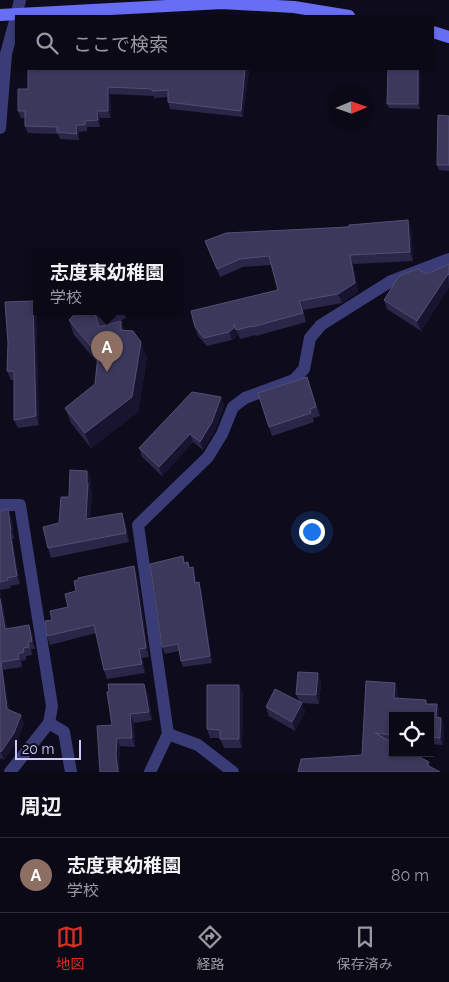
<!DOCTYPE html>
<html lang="ja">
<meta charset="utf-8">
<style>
body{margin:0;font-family:Raleway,"Noto Sans JP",sans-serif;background:#181722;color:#f1f3f6}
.controls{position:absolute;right:15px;bottom:15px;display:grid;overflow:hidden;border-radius:0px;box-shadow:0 1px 4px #0004}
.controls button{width:45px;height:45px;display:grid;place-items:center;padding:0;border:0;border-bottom:1px solid #2a2a34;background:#0a0915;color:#f1f3f6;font:25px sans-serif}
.compass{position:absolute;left:329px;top:85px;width:45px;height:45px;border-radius:50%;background:#0a0915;box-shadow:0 1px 4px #0004;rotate:88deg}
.scale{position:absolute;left:15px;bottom:12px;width:66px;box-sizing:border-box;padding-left:5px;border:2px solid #cdcafb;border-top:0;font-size:14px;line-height:18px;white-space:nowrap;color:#cdcafb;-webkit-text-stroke:4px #0e0c1c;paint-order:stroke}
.you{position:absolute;left:311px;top:531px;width:18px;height:18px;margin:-12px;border:4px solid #fff;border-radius:50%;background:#1a73e8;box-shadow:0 0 0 8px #1a73e833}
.badge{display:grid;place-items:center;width:32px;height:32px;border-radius:50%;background:#d93025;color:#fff;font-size:16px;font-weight:700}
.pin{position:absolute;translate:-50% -41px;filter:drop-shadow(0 1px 2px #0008)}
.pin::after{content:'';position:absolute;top:26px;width:18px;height:15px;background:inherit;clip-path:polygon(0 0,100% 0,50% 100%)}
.popup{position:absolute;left:33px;top:250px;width:148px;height:65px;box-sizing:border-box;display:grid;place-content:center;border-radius:0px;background:#0a0915;filter:drop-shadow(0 1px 4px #0005);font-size:16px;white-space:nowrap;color:#999aa0}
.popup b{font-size:19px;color:#f1f3f6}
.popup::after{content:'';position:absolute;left:50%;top:100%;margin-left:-10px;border:10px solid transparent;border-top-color:#0a0915}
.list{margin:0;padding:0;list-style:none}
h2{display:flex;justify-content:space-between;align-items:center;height:65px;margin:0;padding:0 20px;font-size:21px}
h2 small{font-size:16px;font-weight:400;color:#999aa0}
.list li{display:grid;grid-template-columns:32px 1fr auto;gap:15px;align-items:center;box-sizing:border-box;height:75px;padding:0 20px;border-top:1px solid #2a2a34}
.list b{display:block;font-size:19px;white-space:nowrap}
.list p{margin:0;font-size:16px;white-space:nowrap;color:#999aa0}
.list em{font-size:16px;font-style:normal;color:#999aa0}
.icon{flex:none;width:28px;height:28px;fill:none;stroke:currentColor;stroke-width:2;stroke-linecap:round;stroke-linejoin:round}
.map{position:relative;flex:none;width:449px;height:772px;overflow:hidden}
.search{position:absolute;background:#0a0915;box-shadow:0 1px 4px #0004;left:15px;right:15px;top:15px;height:55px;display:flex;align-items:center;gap:12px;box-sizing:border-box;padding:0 18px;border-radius:0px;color:#999aa0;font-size:19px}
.sheet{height:140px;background:#0a0915}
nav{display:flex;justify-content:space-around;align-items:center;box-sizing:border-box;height:70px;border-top:1px solid #2a2a34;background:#0a0915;font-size:14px;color:#999aa0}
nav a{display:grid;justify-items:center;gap:2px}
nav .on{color:#d93025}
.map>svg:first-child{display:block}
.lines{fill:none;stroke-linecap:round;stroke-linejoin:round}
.street{stroke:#3a3c77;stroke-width:12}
.secondary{stroke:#686df5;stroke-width:12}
.wall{fill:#2a2648}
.shaded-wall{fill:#18142f}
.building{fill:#3c385c;stroke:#524f75}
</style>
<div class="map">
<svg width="449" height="772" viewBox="0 0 449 772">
<rect width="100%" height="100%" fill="#0e0c1c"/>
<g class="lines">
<!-- street -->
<g class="street">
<path d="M16 16 20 0"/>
<path d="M0 128 6 54 16 17"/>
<path d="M0 505H20L52 706 49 723 10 772"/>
<path d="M49 723 64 732 71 772"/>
<path d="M168 734 198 745 233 772"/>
<path d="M150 772 168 734 138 525 208 457 222 434 233 407 245 398 294 380 304 369 310 338 321 325 391 281 449 259"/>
</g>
<!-- secondary -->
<g class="secondary">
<path d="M0 15 222 3 294 7 349 16"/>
<path d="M433 32 449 37"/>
</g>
</g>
<!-- wall -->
<g class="wall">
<path d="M36 69H249L243 117 170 109 168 102V97L154 98V96L110 94 111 118H100V127H87V131L79 132V140L60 139 58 134 28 133 25 126V118H21L18 111Z"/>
<path d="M420 69V109L389 108 387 104Z"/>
<path d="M449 116V171L439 170 437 165Z"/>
<path d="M408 220 411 229 413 261 353 264 358 292 342 303 303 310 306 322 256 336 255 335 240 339 238 333 237 336 232 340 207 346 198 336 195 327 278 290 271 265 243 267 220 277 205 241Z"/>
<path d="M449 264V287L421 331 387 309 384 300 427 274Z"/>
<path d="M36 310 39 425 18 428 14 420V380H11L7 371Z"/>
<path d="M76 311H123L126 318 115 323 121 321 124 330 147 357 138 412 91 448 71 423 65 408 95 384 97 362 74 335 69 320 75 314Z"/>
<path d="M307 377 320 416 313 418 314 422 272 436 258 393Z"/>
<path d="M224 405 215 430 203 450 193 442 162 476 142 457 139 448Z"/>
<path d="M87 471 91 480 90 487 92 492 90 518 125 522 129 542 51 558 48 548 59 523 69 497Z"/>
<path d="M0 511 11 517 14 539H12L20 584 10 586 11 588 0 590 7 629 32 633 35 649H31L32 655 26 656V660L21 661 22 667 3 670 9 710 24 723 17 741 4 760 1 758 0 760Z"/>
<path d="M186 563 195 574 196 583 201 589 212 663 183 667 181 661 179 651 165 654 162 647Z"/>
<path d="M137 575 149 657 142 658 145 673 107 679 104 670 96 633 50 645 47 636 52 620 68 607Z"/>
<path d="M321 682 319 704 301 703 305 712 295 731 269 716 266 707 299 701 296 694Z"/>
<path d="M239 685 243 694 242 748H224L220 738H210L207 729Z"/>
<path d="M398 690 397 698 428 704H437L439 711V718H441L444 725 443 745 430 744V716H393V742H390L429 762 430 767 362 755Z"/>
<path d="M148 693 152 720 134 723 135 747 120 746 119 764 120 772H100L112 725Z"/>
</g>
<!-- shaded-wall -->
<g class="shaded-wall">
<path d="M245 69H249L243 117 241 111Z"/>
<path d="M418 69H420V109L418 104Z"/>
<path d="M108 87 110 94 111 118 108 111Z"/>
<path d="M97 111 100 118V127L98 120Z"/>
<path d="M76 125 79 132V140L77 134Z"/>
<path d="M408 220 411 229 413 261 410 252Z"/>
<path d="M350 255 353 264 358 292 342 303 338 294Z"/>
<path d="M448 274 449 287 421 331 417 321Z"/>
<path d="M33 301 36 310 39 425 36 416Z"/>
<path d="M121 321 127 336 121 330Z"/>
<path d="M234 324 238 333 237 336 232 340 229 332Z"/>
<path d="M141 342 147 357 138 412 91 448 85 433Z"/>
<path d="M221 397 224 405 215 430 203 450 200 442Z"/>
<path d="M190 434 193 442 162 476 159 467Z"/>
<path d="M87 471 91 480 90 487 92 492 89 528 86 519Z"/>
<path d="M8 509 11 517 14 539 11 531Z"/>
<path d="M122 513 125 522 129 542 126 533Z"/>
<path d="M10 532 12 539 20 584 17 576Z"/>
<path d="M134 566 137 575 149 657 146 648Z"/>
<path d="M193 567 195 574 197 589 195 583Z"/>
<path d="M199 582 201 589 212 663 210 656Z"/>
<path d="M0 590 8 637 5 629 0 599Z"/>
<path d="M29 625 32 633 35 649 32 641Z"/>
<path d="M139 649 142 658 145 673 142 664Z"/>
<path d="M1 662 3 670 10 717 7 709Z"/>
<path d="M318 673 321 682 319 704 316 695Z"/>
<path d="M395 683 398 690 397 706 394 698Z"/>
<path d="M144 684 148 693 152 720 149 712Z"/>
<path d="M239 685 243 694 242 748 239 739Z"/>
<path d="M302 703 305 712 295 731 292 722Z"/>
<path d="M437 704 439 711 438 725 436 717Z"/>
<path d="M130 714 134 723 135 747 132 738Z"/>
<path d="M21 715 24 723 17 741 4 760 1 752Z"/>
<path d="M441 718 444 725 443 745 440 738Z"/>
<path d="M117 738 120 746 119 764 120 772H118L116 755Z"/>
</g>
<!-- building -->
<g class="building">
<path d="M36 69H245L241 111 168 102V90L152 91V89L108 87V111H97L98 120 85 121V125H76L77 134 57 132V127L25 126V111H18V89H28V70H36Z"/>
<path d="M388 69H418V104H387Z"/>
<path d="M438 115 449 116V165H437Z"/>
<path d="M408 220 410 252 350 255 355 283 338 294 299 301 303 313 252 327V326L236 330 234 324V328L229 332 204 338 195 327 191 311 278 290 269 256 240 259 217 269 205 241 226 233 349 227V225Z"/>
<path d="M449 264V275L448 274 417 321 384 300 399 276 417 269 427 274Z"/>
<path d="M33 301 36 416 14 420V371H7L8 343 5 302Z"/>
<path d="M76 311H103L95 314 99 327 121 321V330L133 331 141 342 132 397 85 433 65 408 95 384 98 355 69 320 75 314Z"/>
<path d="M307 377 316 407 310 409 311 413 269 427 258 393Z"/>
<path d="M192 392 221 397 212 422 200 442 190 434 159 467 139 448Z"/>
<path d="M70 470 87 471V483H88L86 519 122 513 126 533 48 548 43 527 59 523 61 497H69Z"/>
<path d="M8 509 11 531 10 532 17 576 7 578 8 580 0 582V511Z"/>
<path d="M183 556 184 563 188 562 189 568 193 567 195 583 199 582 210 656 181 661 178 644 162 647 150 564Z"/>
<path d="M134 566 146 648 139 649 142 664 104 670 94 625 47 636 45 621 52 620 50 611 68 607 65 594 76 591 74 581 78 580V578Z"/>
<path d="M0 599 5 629 29 625 32 641 28 642 29 647 23 648 24 652 18 654 19 659 1 662 7 709 21 715 14 733 1 752 0 751Z"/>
<path d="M298 672 318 673 316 695 296 694Z"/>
<path d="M366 681 395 683 394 698 426 700V704H437L436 717 441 718 440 738 430 737V716H393V735L375 733 393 743V753H412L429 762 427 765 440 772H298L301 759 362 755Z"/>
<path d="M108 684H144L149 712 130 714 132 738H117L116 755 118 772H100L97 726 112 725 107 692 109 691Z"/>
<path d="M207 685H239V739H220V730L207 729Z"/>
<path d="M275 689 302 703 292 722 266 707Z"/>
</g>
</svg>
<div class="controls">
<button><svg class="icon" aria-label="locate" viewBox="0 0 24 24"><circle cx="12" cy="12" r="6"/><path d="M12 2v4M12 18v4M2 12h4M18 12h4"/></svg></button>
</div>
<svg class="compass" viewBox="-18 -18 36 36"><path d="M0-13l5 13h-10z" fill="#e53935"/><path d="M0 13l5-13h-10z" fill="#999aa0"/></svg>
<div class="scale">20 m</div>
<div class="you"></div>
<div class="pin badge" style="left:107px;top:372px;background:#8d6e63">A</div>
<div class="popup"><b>志度東幼稚園</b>学校</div>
<div class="search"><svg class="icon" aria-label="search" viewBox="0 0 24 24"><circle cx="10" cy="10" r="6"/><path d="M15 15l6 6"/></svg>ここで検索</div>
</div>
<section class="sheet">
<h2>周辺<small></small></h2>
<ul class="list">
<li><span class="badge" style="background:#8d6e63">A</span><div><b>志度東幼稚園</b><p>学校</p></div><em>80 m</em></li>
</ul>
</section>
<nav>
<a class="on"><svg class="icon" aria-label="map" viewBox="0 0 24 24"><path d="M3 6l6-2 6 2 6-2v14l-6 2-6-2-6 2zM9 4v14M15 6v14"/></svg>地図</a>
<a><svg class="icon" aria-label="directions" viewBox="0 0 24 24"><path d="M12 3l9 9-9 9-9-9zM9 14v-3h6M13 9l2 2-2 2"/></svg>経路</a>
<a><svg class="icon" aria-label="saved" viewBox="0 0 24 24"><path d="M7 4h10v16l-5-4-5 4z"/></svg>保存済み</a>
</nav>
